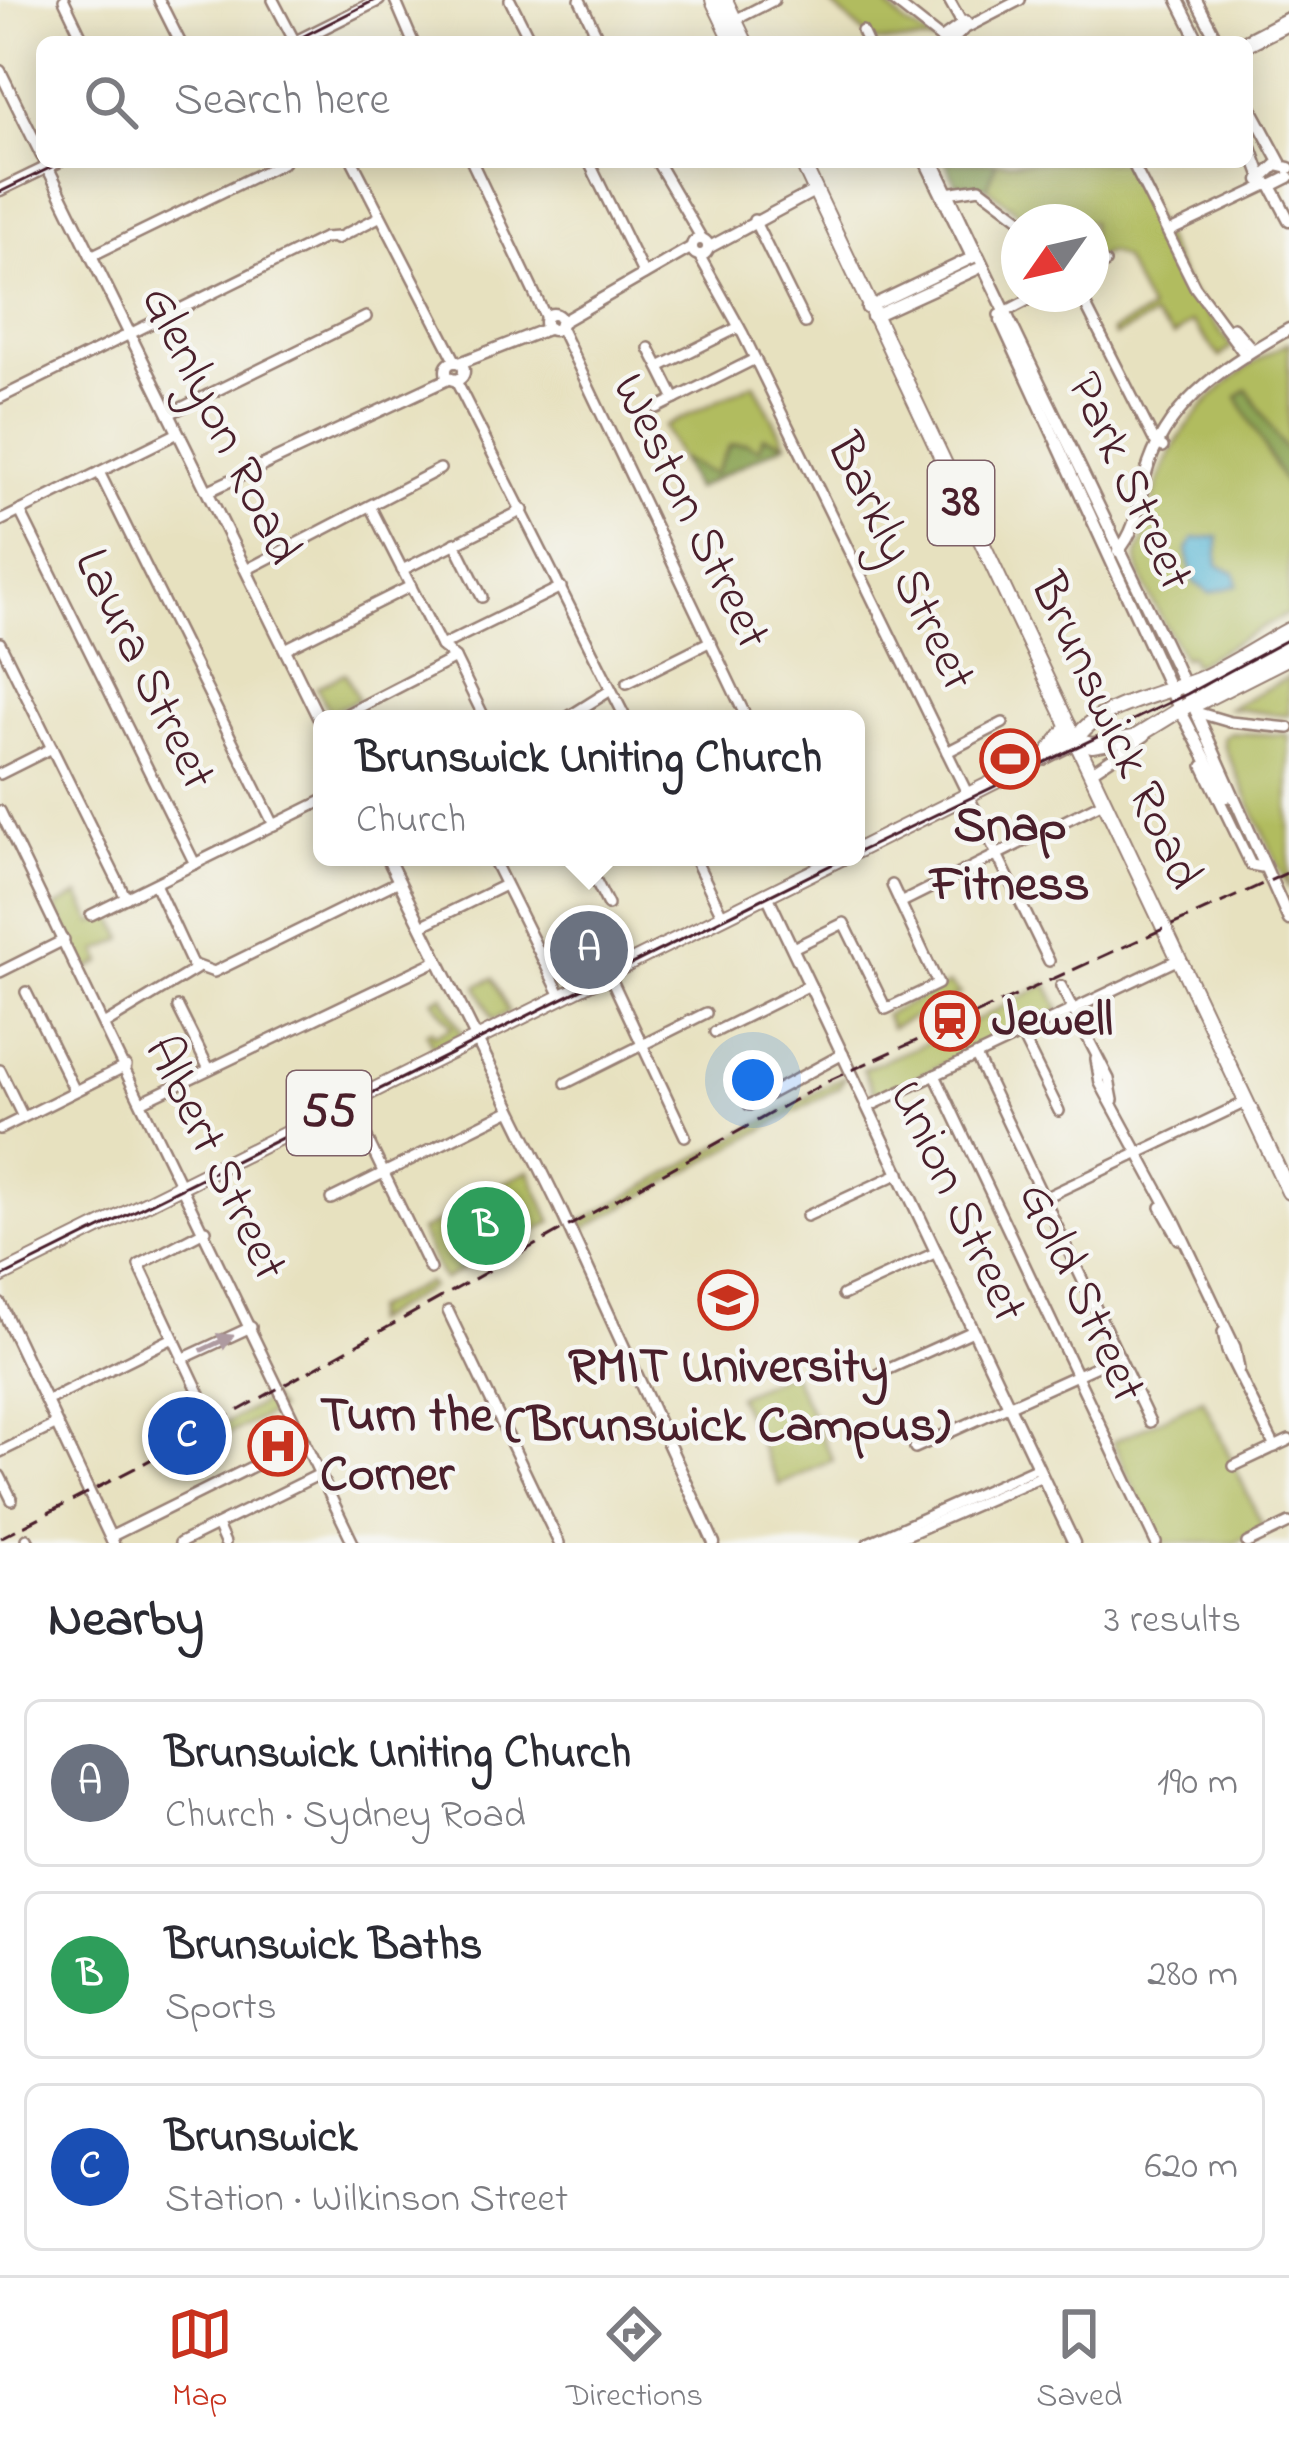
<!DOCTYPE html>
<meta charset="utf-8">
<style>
body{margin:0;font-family:"Indie Flower",sans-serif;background:#f7f7f7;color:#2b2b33}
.compass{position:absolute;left:1001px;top:204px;width:108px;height:108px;border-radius:50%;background:#fff;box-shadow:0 6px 30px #0003;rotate:236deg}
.you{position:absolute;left:753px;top:1080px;width:42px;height:42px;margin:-30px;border:9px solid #fff;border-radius:50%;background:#1a73e8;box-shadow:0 0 0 18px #1a73e833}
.badge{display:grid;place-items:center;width:78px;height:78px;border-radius:50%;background:#c8321e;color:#fff;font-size:39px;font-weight:700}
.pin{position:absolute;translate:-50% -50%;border:6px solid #fff;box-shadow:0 3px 12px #0006}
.popup{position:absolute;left:313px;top:710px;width:552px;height:156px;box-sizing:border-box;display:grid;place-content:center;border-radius:18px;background:#fff;filter:drop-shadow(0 3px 9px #0005);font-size:39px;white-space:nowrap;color:#7c7c81}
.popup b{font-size:45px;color:#2b2b33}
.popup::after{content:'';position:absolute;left:50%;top:100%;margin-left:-24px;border:24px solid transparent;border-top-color:#fff}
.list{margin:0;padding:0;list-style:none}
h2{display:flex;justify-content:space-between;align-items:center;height:156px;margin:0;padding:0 48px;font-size:51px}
h2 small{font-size:39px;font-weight:400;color:#7c7c81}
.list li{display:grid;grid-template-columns:78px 1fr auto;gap:36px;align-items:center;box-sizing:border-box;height:168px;margin:0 24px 24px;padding:0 24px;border:3px solid #e1e1e2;border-radius:18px}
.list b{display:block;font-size:45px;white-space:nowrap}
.list p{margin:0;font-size:39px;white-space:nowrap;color:#7c7c81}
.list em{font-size:39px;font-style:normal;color:#7c7c81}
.icon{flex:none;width:66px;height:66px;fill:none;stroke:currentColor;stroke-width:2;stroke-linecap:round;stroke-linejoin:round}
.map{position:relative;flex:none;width:1289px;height:1543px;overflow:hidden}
.search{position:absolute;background:#fff;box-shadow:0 6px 30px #0003;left:36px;right:36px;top:36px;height:132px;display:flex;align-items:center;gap:30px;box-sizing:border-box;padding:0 42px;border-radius:18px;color:#7c7c81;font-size:45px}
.sheet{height:732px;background:#fff}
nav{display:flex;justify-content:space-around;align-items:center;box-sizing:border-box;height:168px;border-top:3px solid #e1e1e2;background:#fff;font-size:33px;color:#7c7c81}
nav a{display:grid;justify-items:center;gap:6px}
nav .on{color:#c8321e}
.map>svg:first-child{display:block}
.green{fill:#b1bc5e;stroke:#7e6e44;stroke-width:3}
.forest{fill:#8ca455;stroke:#6b6240;stroke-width:3}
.water{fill:#53b3d2;stroke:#4e697e;stroke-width:3}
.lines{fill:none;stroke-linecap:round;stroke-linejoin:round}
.minor-casing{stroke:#988075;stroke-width:14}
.tertiary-casing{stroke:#988075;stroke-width:15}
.primary-casing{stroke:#988075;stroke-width:18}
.trunk-casing{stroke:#988075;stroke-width:18}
.minor{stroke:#fff;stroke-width:9}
.tertiary{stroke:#fff;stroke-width:10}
.primary{stroke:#fff;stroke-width:14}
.trunk{stroke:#fff;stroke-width:14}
.tram{stroke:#4a1f2b;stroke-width:3}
.rail{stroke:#4a1f2b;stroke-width:3;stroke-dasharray:18 9;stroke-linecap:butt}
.oneway{fill:#ae9aa0}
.labels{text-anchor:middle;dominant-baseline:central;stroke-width:9;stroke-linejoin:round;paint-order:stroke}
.shield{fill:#f6f6f2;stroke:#7e6067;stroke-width:3}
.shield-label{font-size:48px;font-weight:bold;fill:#4a1f2b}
.street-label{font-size:51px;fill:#4a1f2b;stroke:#f6f6f2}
.poi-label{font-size:51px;font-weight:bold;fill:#4a1f2b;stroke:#f6f6f2}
</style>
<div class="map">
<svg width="1289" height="1543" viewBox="0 0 1289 1543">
<rect width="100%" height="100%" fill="#f6f6f2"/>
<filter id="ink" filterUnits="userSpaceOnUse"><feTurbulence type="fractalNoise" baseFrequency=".00833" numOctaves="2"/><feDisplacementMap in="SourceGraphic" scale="24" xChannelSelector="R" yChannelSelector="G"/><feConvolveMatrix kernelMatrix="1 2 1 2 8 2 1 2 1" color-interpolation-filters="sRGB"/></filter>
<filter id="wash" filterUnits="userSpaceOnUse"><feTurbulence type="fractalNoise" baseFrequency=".004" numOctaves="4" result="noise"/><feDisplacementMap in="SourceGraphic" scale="48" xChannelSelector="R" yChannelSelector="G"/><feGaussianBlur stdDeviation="2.7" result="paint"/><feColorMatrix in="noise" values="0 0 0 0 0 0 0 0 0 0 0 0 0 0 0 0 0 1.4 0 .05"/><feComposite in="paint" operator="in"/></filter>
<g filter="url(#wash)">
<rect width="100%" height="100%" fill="#e7e1bf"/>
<!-- green -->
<g class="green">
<path d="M826 0H881L905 24 936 42H874Z"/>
<path d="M946 162H1127L1186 285 1232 347 1220 357 1192 322 1174 336 1153 317 1114 336 1112 331 1150 311 1123 259 1109 252 1091 260V222H1031L982 184H956Z"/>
<path d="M1289 342V613L1194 665 1189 655 1183 658C1173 638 1135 576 1137 557 1138 549 1144 541 1146 532 1160 440 1210 384 1289 342Z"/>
<path d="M754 383 786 443 695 489 664 427Z"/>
<path d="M345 673 358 699 330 713 317 687Z"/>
<path d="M1289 677V716L1229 708Z"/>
<path d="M1230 733 1289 735V889L1225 748 1223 738Z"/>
<path d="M79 895 93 923 112 914 124 939 98 951 102 962 86 970 55 907Z"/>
<path d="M493 978 509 1012 493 1020 477 986Z"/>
<path d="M949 984 960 994 891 1028 885 1015Z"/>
<path d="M1047 984 1060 1010 876 1096 863 1069 953 1032Z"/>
<path d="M443 995 462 1033 434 1050 426 1033 432 1030 435 1035 452 1027 433 1000Z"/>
<path d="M845 1076 840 1087 585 1228 582 1237 577 1224Z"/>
<path d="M529 1171 552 1222 443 1280 420 1231 472 1206 469 1198Z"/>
<path d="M428 1282 431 1287 371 1322 373 1309Z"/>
<path d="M791 1371 833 1460 779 1485 737 1396Z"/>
<path d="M270 1398 278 1410 198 1449V1439Z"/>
<path d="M1203 1399 1264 1529 1235 1543H1159L1113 1442Z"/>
</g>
<!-- forest -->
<g class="forest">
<path d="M946 162H996L988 187 956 184Z"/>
<path d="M1247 389 1289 456V492L1237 397Z"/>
<path d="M763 436 786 443 695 489 680 459 714 474 730 445 746 443 759 449Z"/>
</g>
<!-- water -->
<g class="water">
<path d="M1218 537V565L1235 573 1238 585 1210 593 1194 582 1187 550 1194 538Z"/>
<path d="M496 1223 505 1240 458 1267 449 1250Z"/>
</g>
</g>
<g filter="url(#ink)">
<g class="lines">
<!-- minor casing -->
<g class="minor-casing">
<g id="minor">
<path d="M64 0 84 42"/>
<path d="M159 0 180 42"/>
<path d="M273 0 295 42"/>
<path d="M395 0 413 42"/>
<path d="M510 0 531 42"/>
<path d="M580 0 600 42"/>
<path d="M892 0 944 41"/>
<path d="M949 0 962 23"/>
<path d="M735 20 774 0"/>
<path d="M862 31 867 42"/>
<path d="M941 39 966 21"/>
<path d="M951 42 964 29 1020 0"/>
<path d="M1241 42 1289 17"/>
<path d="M1247 46 1289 25"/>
<path d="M353 162 456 362"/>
<path d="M472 162 546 318"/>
<path d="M589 162 644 275"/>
<path d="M657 162 702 239"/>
<path d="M925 162 972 258"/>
<path d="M934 162 978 255"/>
<path d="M1132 162 1195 287 1246 356"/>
<path d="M947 193 980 188 1025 222"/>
<path d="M754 220 805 323"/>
<path d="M1168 232 1265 186"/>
<path d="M336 239 379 217"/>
<path d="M699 255 743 334 1049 961"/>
<path d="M91 256 284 162"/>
<path d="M1091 269 1105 263"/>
<path d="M1080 294 1154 440 1163 447"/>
<path d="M999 315 1040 294"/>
<path d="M559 325 747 719"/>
<path d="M739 327 659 367 675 399 755 359"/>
<path d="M1233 327 1253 350"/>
<path d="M649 348 659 367"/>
<path d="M455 379 626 719"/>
<path d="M0 398 324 238 338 237"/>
<path d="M657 408 675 399"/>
<path d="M169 414 366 317"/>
<path d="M99 472 274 825"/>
<path d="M371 508 441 646 455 658 483 715"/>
<path d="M20 511 195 864"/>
<path d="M0 521 178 433"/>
<path d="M455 543 482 597"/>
<path d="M246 570 440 469"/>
<path d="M402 570 523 510"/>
<path d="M0 643 126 898"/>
<path d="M441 646 561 587"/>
<path d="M285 649 411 586"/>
<path d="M627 683 709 642"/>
<path d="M1196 712 1230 722 1289 728"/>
<path d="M337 719 455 658"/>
<path d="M565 719 611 690"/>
<path d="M947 752 1003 723"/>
<path d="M1208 764 1203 766 1251 865 1262 867"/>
<path d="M1091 772 1145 736"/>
<path d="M0 774 52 748"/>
<path d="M0 811 353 1543"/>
<path d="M492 857 562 998"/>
<path d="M584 857 608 905"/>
<path d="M694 857 723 917"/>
<path d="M155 884 192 964 214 972 399 881"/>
<path d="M900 903 1105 801"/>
<path d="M91 915 322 801"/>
<path d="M421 926 505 885"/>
<path d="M793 948 844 923 886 1009 938 984 892 885"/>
<path d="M0 972 64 940"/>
<path d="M609 974 685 1136"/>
<path d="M1061 986 1109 1079 1113 1100"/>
<path d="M26 992 75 1091"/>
<path d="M178 1007 209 1069"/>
<path d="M105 1024 196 969"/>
<path d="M715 1032 810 985"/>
<path d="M1021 1034 1059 1111"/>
<path d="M976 1056 1150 1422"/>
<path d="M1096 1059 1100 1083 1175 1221 1235 1347 1239 1369"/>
<path d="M0 1070 23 1117"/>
<path d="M935 1075 1156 1543"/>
<path d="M566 1083 706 1013"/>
<path d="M143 1101 438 960"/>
<path d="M350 1103 430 1269"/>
<path d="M749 1105 843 1054"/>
<path d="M868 1107 1179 959"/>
<path d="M0 1129 126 1066"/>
<path d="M1044 1198 1246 1102"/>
<path d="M331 1199 511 1110"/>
<path d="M1161 1207 1179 1239"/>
<path d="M807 1216 900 1173"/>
<path d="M843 1295 937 1252"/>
<path d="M448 1311 559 1543"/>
<path d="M1223 1332 1227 1351 1275 1447"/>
<path d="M182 1359 251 1327"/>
<path d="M880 1373 973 1331"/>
<path d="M46 1401 173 1338"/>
<path d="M205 1405 139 1265 206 1230"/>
<path d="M915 1448 1119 1356"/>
<path d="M0 1452 57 1424"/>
<path d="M1234 1466 1289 1440"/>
<path d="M0 1476 12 1500"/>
<path d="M217 1525 225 1543"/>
<path d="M110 1537 304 1441"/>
<path d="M27 1539 29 1543"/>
<path d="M180 1543 320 1474"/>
<path d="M868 1543 1038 1467"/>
<path d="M888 1543 1042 1476"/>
<path d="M1247 1543 1289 1523"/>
</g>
</g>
<!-- tertiary casing -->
<g class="tertiary-casing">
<g id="tertiary">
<path d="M1178 0 1199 42"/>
<path d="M1196 0 1218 42"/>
<path d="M295 42 379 0"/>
<path d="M0 71 42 156"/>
<path d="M1247 101 1281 164"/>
<path d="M1247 137 1261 175"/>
<path d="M45 162 322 725"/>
<path d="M1289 168 1276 165 1260 180 1271 186 1289 177"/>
<path d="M1271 186 1289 220"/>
<path d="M0 190 58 162"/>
<circle cx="700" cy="247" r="8"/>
<path d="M708 248 816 190"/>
<path d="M867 308 978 255 1175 665 1289 920"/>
<circle cx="553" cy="322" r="8"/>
<path d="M872 317 977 269"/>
<path d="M1001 321 1175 700 1226 797"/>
<path d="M560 323 692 247"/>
<circle cx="455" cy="371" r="9"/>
<path d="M460 363 549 328"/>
<path d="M208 491 450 378"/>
<path d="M1118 551C1140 527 1138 495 1149 464 1172 397 1232 362 1289 329"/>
<path d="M387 857 559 1206 714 1543"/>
<path d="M767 895 1074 1543"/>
<path d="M0 1304 113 1543"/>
</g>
</g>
<!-- primary casing -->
<g class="primary-casing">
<g id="primary">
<path d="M713 0 733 42"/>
<path d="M725 0 745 42"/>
<path d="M802 162 1289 1192"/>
</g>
</g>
<!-- trunk casing -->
<g class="trunk-casing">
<g id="trunk">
<path d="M1198 703 1289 657"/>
<path d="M1076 741C1089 708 1168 692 1198 680 1229 667 1259 646 1289 630"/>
<path d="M1076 741 1092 745 1134 738 1289 643"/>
<path d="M1046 756 1069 726"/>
<path d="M856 851 1076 741"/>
<path d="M0 1276 843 857"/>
</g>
</g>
<!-- minor -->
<use href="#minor" class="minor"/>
<!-- tertiary -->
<use href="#tertiary" class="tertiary"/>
<!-- primary -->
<use href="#primary" class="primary"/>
<!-- trunk -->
<use href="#trunk" class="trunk"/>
<!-- tram -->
<g class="tram">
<path d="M292 42 375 0"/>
<path d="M0 192 62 162"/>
<path d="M856 853 1187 694 1289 639"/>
<path d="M0 1278 847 857"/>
</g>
<!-- rail -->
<path class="rail" d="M0 1538 141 1465 832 1079 1289 872"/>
</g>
<!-- one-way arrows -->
<defs><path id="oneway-solid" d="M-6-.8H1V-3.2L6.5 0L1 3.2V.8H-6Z" transform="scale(3)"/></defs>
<use class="oneway" href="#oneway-solid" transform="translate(217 1343) rotate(-25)"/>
</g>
<!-- icons -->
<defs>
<g id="stadium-ring" transform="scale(3)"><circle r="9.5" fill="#f6f6f2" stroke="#c8321e" stroke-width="1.5"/><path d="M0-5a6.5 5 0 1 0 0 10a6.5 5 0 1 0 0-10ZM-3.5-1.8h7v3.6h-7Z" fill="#c8321e"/></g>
<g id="station-ring" transform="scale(3)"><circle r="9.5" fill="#f6f6f2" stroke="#c8321e" stroke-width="1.5"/><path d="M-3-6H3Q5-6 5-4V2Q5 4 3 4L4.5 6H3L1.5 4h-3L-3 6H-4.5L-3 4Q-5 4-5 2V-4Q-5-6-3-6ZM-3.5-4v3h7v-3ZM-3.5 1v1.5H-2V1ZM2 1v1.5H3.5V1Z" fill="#c8321e"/></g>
<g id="university-ring" transform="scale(3)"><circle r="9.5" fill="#f6f6f2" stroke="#c8321e" stroke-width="1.5"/><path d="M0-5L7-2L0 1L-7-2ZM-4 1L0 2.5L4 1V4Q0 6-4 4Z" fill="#c8321e"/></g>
<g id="hospital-ring" transform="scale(3)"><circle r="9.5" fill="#f6f6f2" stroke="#c8321e" stroke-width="1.5"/><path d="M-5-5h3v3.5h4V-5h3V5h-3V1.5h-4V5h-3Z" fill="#c8321e"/></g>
</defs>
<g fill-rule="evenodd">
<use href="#stadium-ring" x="1010" y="759"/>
<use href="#station-ring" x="950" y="1021"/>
<use href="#university-ring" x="728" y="1300"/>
<use href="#hospital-ring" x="278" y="1446"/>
</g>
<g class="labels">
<!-- shield labels -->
<g class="shield">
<rect x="928" y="461" width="66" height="84" rx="9"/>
<rect x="287" y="1071" width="84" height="84" rx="9"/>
</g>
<g class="shield-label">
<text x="961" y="503">38</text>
<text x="329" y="1113">55</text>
</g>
<!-- street labels -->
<g class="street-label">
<text transform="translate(219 426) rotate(64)">Glenlyon Road</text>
<text transform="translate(1128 482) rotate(65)">Park Street</text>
<text transform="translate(689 512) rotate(64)">Weston Street</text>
<text transform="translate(899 563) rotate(64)">Barkly Street</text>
<text transform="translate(143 670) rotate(64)">Laura Street</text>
<text transform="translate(1114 732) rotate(65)">Brunswick Road</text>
<text transform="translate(214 1159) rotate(64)">Albert Street</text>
<text transform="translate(956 1202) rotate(65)">Union Street</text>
<text transform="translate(1080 1293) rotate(65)">Gold Street</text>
</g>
<!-- poi labels -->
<g class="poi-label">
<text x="1010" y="827">Snap<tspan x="1010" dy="59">Fitness</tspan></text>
<text x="992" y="1021" text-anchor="start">Jewell</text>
<text x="728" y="1368">RMIT University<tspan x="728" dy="59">(Brunswick Campus)</tspan></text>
<text x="320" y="1417" text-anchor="start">Turn the<tspan x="320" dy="59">Corner</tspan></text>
</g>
</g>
</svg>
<svg class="compass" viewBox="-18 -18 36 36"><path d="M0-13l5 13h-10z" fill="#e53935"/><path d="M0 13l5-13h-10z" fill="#7c7c81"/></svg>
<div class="you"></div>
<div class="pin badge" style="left:589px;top:950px;background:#6b7280">A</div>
<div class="popup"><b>Brunswick Uniting Church</b>Church</div>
<div class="pin badge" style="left:486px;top:1226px;background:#2e9e5b">B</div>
<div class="pin badge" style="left:187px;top:1436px;background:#1a4fb4">C</div>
<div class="search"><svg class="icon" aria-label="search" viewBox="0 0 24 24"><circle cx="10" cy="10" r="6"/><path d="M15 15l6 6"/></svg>Search here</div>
</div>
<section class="sheet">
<h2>Nearby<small>3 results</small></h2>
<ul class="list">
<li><span class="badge" style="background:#6b7280">A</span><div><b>Brunswick Uniting Church</b><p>Church · Sydney Road</p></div><em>190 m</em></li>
<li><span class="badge" style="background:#2e9e5b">B</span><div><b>Brunswick Baths</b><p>Sports</p></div><em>280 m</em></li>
<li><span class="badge" style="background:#1a4fb4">C</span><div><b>Brunswick</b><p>Station · Wilkinson Street</p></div><em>620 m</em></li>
</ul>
</section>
<nav>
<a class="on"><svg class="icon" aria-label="map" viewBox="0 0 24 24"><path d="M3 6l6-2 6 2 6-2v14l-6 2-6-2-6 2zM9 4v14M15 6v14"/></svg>Map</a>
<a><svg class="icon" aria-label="directions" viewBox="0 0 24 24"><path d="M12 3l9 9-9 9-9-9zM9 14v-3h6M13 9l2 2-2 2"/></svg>Directions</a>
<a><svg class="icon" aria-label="saved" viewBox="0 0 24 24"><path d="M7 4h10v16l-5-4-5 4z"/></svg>Saved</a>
</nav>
